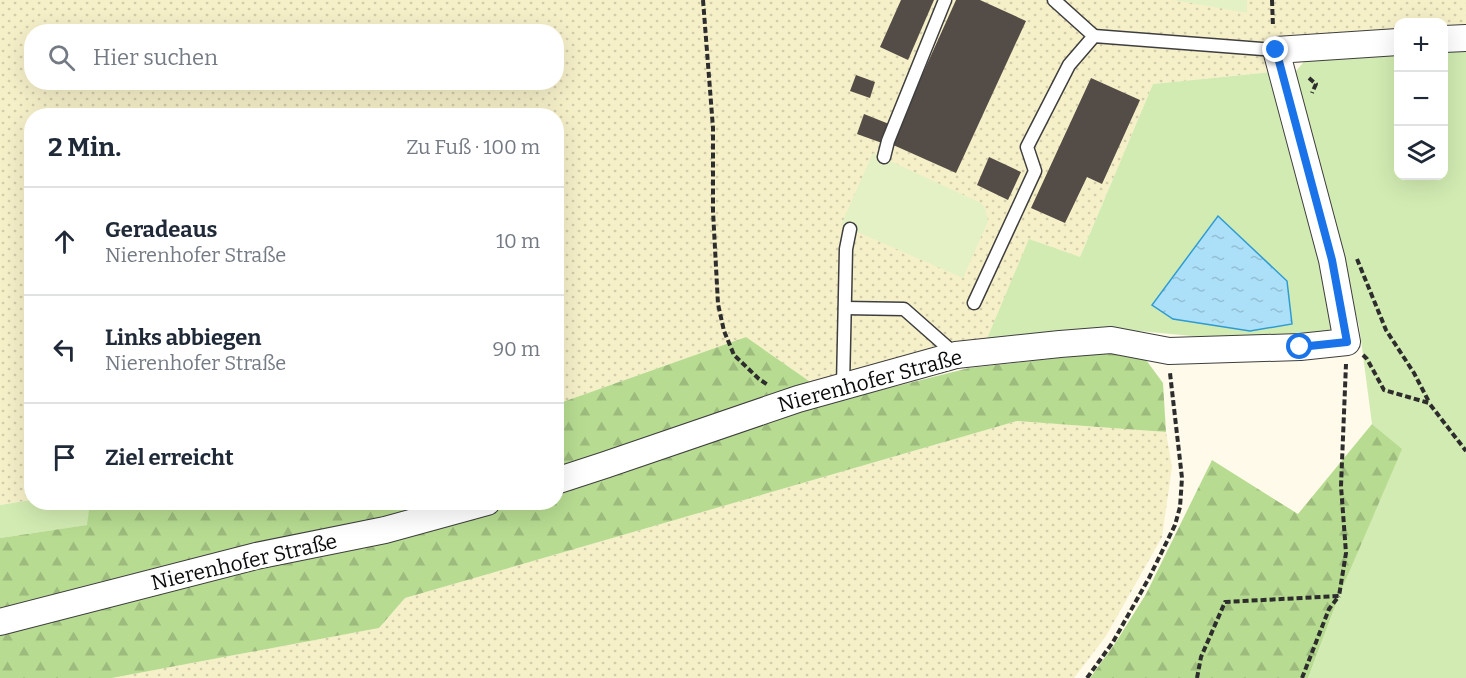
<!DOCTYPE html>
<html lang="de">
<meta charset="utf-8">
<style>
body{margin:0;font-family:Bitter,serif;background:#f2f2f3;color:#1f2937}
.controls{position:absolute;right:18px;top:18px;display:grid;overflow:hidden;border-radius:12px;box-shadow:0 6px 24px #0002}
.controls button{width:54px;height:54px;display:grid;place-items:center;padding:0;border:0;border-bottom:2px solid #e0e1e3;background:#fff;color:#1f2937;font:30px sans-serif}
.stop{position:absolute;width:18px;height:18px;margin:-14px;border:4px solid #1a73e8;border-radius:50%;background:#fff}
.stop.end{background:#1a73e8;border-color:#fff;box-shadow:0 2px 6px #0008}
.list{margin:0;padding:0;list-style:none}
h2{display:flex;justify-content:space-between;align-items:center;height:78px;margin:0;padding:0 24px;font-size:26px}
h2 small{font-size:20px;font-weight:400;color:#747a83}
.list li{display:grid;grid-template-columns:39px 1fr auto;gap:18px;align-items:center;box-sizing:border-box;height:108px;padding:0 24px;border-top:2px solid #e0e1e3}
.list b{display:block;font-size:22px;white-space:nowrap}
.list p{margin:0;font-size:20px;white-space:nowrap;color:#747a83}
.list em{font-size:20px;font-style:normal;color:#747a83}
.icon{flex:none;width:33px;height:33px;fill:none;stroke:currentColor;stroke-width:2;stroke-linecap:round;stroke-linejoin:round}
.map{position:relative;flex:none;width:1466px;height:678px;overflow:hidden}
.search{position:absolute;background:#fff;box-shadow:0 6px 24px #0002;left:24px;top:24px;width:540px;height:66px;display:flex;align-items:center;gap:15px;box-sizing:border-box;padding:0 21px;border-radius:24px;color:#747a83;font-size:22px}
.panel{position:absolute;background:#fff;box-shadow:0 6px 24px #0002;left:24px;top:108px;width:540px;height:402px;border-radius:24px}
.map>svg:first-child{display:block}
.farmland{fill:url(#farmland-dots);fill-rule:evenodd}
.grass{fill:#d2ebb2}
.forest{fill:url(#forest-firs)}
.pitch{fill:#e4f1c4}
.water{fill:url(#water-ripples);stroke:#2f9bd4;stroke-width:1.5}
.building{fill:#544c47}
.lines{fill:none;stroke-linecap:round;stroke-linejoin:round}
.lane-casing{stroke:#3e3e3e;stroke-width:15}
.street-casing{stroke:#3e3e3e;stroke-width:28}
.path{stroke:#2d2d2d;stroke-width:4;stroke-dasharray:6 3;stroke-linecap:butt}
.lane{stroke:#fff;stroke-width:12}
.street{stroke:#fff;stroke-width:26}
.route{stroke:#1a73e8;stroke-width:8}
.labels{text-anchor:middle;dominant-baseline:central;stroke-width:6;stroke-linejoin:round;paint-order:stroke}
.street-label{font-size:21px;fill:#0b0b0b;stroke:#fff}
</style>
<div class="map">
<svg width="1466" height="678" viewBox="0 0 1466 678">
<defs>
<pattern id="farmland-dots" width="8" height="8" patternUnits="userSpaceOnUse" patternTransform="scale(1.5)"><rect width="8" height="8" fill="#f6f0c9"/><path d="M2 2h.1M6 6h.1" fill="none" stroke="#d2ccab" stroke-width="1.8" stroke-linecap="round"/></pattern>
<pattern id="forest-firs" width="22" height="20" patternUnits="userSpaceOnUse" patternTransform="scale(1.5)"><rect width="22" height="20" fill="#b7dc91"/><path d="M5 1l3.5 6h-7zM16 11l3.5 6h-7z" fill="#9cbb7c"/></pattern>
<pattern id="water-ripples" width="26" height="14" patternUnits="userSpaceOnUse" patternTransform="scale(1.5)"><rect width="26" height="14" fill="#ace0f9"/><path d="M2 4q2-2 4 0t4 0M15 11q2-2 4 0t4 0" fill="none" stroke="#93bfd4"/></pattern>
</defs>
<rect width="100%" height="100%" fill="#fffaea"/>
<!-- farmland -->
<g class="farmland">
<path d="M0 0H1466V32L1444 33V22H1398V36L1267 43 1272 72 1153 84 1080 257 986 341 809 381 746 337 557 404 556 116H32L31 500 0 505ZM32 32H556V82H32Z"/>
<path d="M1017 421 1166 432 1172 467 1162 537 1106 636 1074 678H112L379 628 405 598Z"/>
</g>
<!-- grass -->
<g class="grass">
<path d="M1466 47V678H1308L1339 596 1401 449 1372 424 1359 325 1320 197 1290 78 1308 57 1398 51V176H1444V48Z"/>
<path d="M1272 72 1309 208 1338 336 1254 342 1140 331 986 341 1029 239 1080 257 1153 84Z"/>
<path d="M31 500 32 502 90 503 88 525 0 538V505Z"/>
</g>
<!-- forest -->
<g class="forest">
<path d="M746 337 809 381 825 404 969 368 1138 349 1163 383 1166 432 1017 421 405 598 379 628 112 678H0V538L87 525 90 503 556 502 557 404Z"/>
<path d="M1372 424 1402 449 1339 596 1308 678H1090L1116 642 1146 594 1212 460 1298 514Z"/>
</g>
<!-- pitch -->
<g class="pitch">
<path d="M1174 0H1247V13Z"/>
<path d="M873 153 981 203 985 208 988 221 963 278 841 225Z"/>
</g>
<!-- water -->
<path class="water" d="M1218 216 1287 281 1292 324 1250 331 1173 319 1152 305Z"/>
<!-- building -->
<g class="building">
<path d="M901 0H934L908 60 880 47Z"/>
<path d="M956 0H980L1026 21 956 173 891 144Z"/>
<path d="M856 75 875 82 870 98 850 91Z"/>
<path d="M1091 78 1140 100 1102 184 1087 177 1065 223 1031 208Z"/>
<path d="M864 114 889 124 882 143 857 134Z"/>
<path d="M989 157 1021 172 1008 200 977 185Z"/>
</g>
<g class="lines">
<!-- lane casing -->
<g class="lane-casing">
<g id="lane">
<path d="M1054 0 1094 36"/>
<path d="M884 157 888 141 945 0"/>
<path d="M974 303 1035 171 1027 147 1069 65 1094 36 1276 50"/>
<path d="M845 308 904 309 955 354"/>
<path d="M843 386 846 249 850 229"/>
</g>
</g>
<!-- street casing -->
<g class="street-casing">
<g id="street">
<path d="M1444 39 1466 38"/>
<path d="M556 481 605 465 798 399 956 355 1060 344 1111 340 1169 351 1300 347 1347 342 1332 260 1276 50 1398 42"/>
<path d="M0 622 256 556 385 530 487 502"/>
</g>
</g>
<!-- path -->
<g class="path">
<path d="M703 0 713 128V211L718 304 724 331 734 355 759 379 768 385"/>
<path d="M1272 0 1273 27"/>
<path d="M1309 78 1316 84 1312 93"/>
<path d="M1357 259 1386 330 1414 373 1429 402"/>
<path d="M1363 355 1367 359 1384 390 1429 403 1466 451"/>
<path d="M1087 678 1113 642 1149 578 1175 525 1180 507 1182 478 1170 373"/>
<path d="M1197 678 1201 657 1225 602 1339 596 1346 553 1341 486 1346 364"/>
<path d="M1302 678 1329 609 1339 596"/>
</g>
<!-- lane -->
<use href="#lane" class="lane"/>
<!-- street -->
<use href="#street" class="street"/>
</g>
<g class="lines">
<!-- route -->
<path class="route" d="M1276 50 1332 260 1347 342 1300 347"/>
</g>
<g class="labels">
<!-- street labels -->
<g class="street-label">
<text transform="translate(870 381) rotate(-15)">Nierenhofer Straße</text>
<text transform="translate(244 562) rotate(-13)">Nierenhofer Straße</text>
</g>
</g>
</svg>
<div class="controls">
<button>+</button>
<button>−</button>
<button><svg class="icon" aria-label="layers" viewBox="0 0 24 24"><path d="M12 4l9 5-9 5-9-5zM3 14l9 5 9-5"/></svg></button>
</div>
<div class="stop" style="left:1300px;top:347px"></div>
<div class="stop end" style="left:1276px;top:50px"></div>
<div class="search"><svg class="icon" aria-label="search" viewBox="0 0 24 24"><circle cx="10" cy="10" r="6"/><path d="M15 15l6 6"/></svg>Hier suchen</div>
<section class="panel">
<h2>2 Min.<small>Zu Fuß · 100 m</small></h2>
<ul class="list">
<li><svg class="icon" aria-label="ahead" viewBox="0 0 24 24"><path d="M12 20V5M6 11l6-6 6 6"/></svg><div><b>Geradeaus</b><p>Nierenhofer Straße</p></div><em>10 m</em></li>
<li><svg class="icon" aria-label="left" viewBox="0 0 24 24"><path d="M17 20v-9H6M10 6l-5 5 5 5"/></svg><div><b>Links abbiegen</b><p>Nierenhofer Straße</p></div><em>90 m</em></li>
<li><svg class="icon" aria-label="arrive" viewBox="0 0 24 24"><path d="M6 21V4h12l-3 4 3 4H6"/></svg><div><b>Ziel erreicht</b></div></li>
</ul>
</section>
</div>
